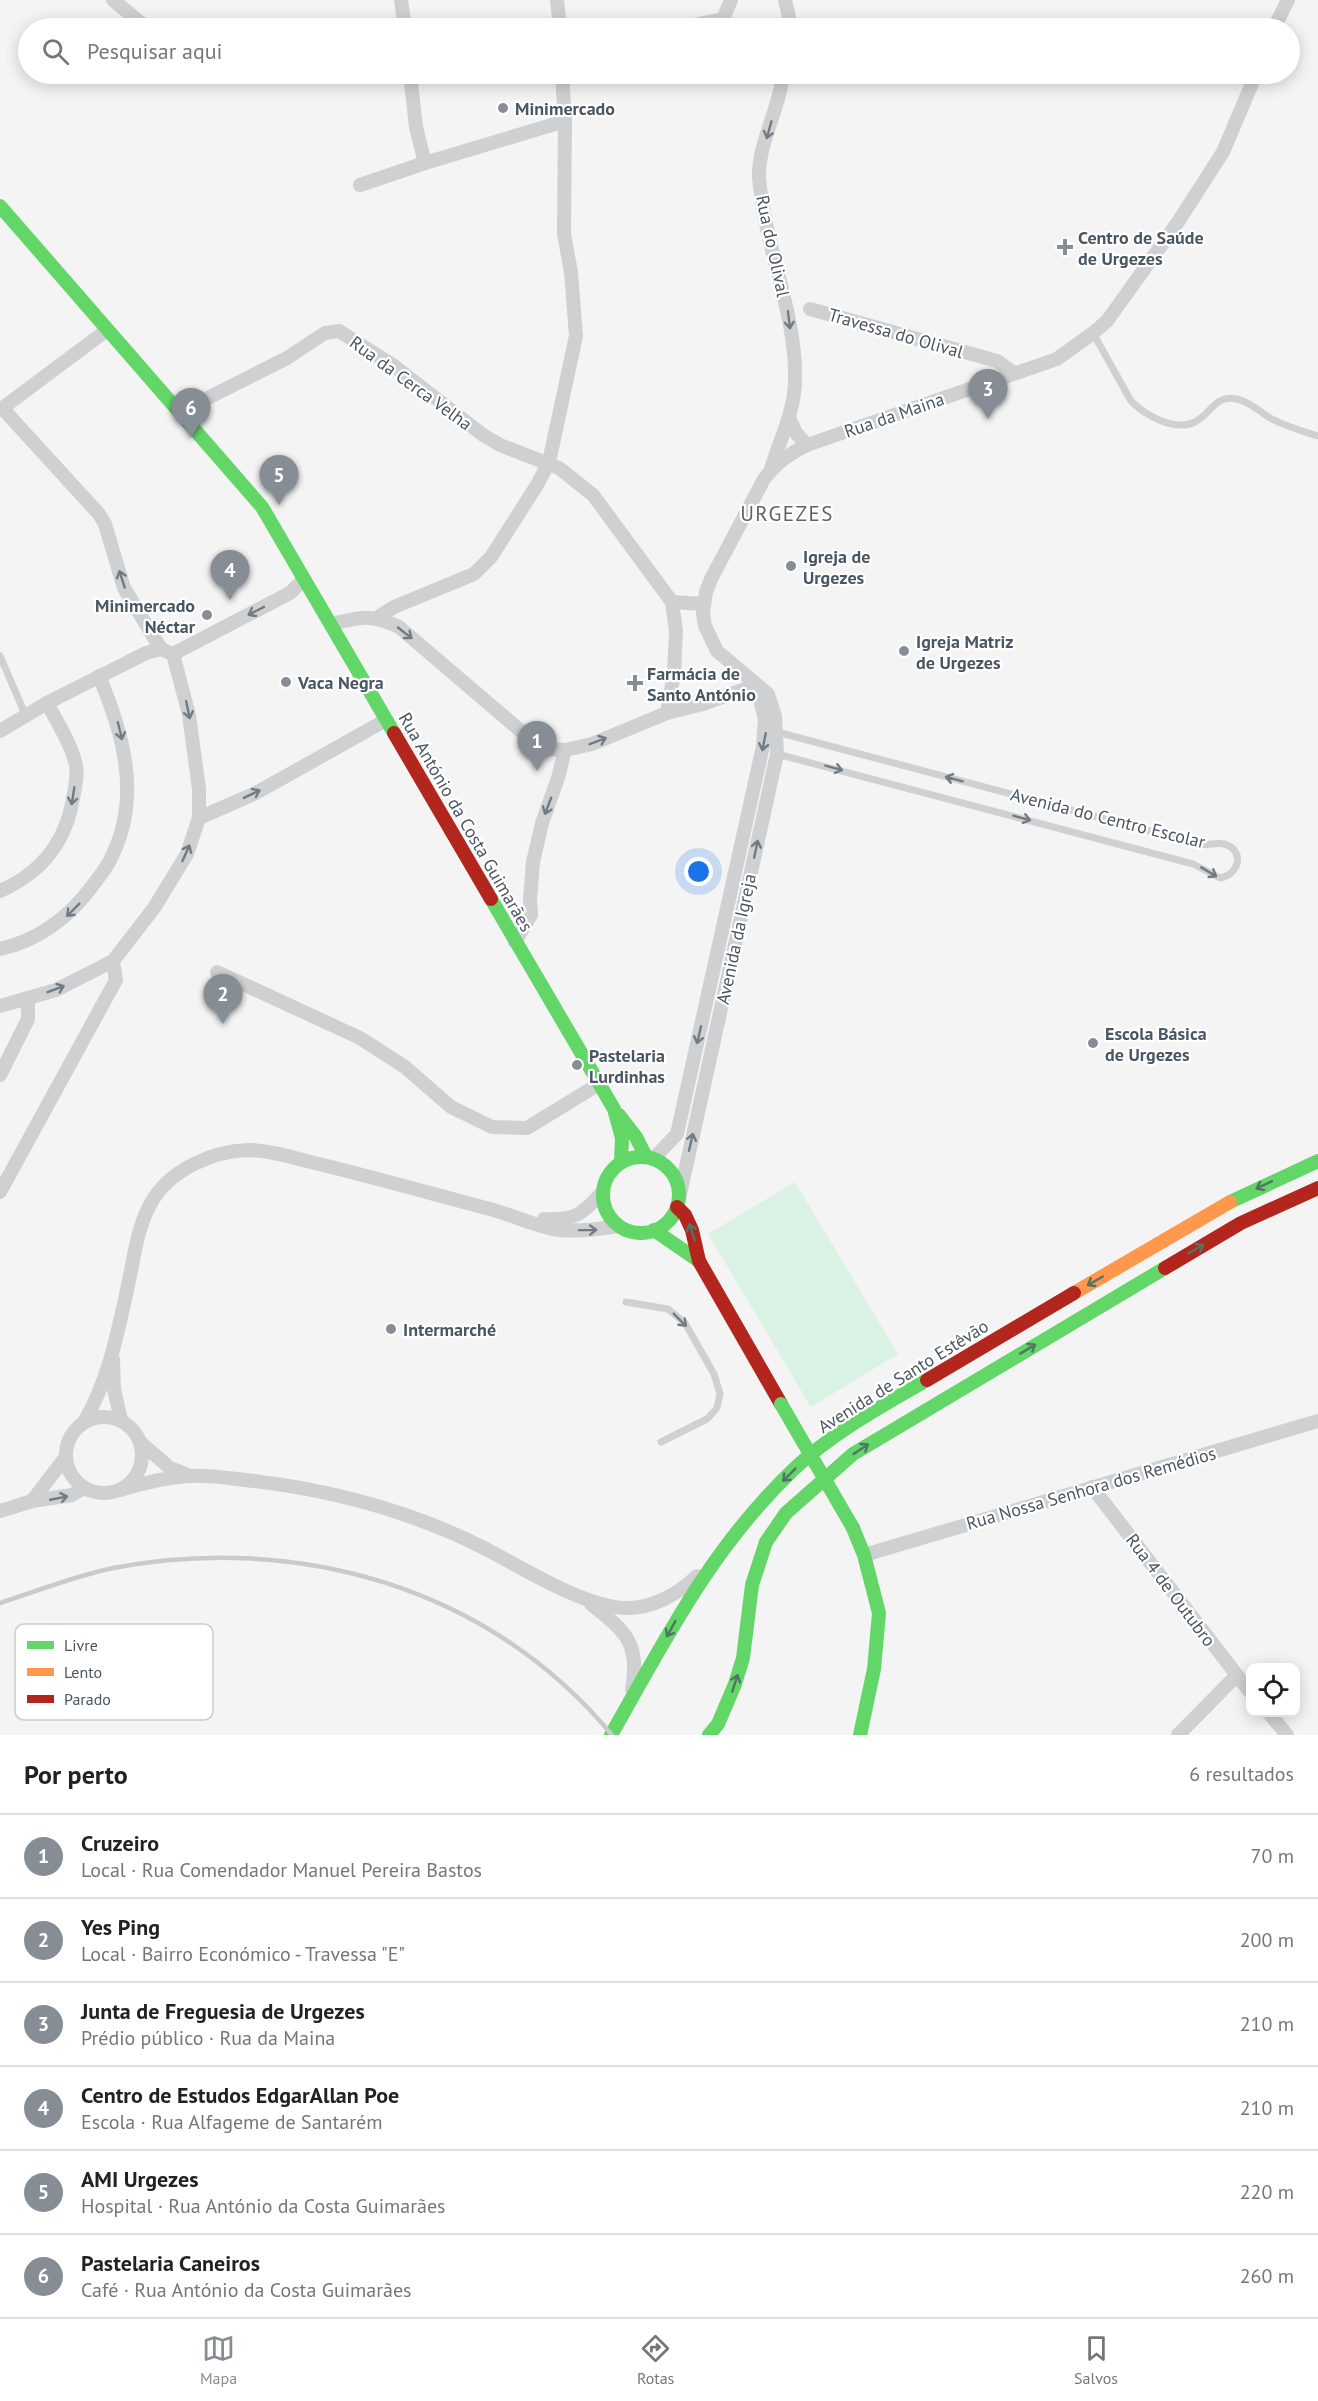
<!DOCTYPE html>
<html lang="pt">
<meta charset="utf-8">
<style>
body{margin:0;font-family:"PT Sans",sans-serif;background:#f6f6f6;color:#222}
.controls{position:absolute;right:18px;bottom:18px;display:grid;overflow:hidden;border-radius:12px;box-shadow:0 3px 15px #0003}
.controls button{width:54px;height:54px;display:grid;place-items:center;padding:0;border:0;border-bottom:2px solid #e0e0e0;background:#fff;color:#222;font:30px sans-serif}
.you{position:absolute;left:699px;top:872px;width:21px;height:21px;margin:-15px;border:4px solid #fff;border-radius:50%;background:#1a73e8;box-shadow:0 0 0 9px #1a73e833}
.badge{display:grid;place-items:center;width:39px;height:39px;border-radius:50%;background:#868d94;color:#fff;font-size:20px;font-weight:700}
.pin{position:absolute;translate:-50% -50px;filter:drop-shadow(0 2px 3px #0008)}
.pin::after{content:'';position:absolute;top:32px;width:21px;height:18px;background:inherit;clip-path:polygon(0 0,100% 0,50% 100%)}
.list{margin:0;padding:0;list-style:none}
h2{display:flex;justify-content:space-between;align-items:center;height:78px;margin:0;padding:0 24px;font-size:26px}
h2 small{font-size:20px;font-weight:400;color:#767676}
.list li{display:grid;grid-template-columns:39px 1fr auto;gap:18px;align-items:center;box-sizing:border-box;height:84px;padding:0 24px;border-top:2px solid #e0e0e0}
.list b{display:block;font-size:22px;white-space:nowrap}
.list p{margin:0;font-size:20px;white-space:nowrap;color:#767676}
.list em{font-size:20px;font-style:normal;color:#767676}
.icon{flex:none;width:33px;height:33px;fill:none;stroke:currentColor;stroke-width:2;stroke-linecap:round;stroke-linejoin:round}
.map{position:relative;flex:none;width:1318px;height:1735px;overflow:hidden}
.search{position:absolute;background:#fff;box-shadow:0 3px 15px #0003;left:18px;right:18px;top:18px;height:66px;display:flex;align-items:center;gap:15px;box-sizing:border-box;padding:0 21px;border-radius:33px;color:#767676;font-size:22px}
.sheet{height:582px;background:#fff}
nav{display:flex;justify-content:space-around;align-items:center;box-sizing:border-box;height:84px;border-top:2px solid #e0e0e0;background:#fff;font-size:16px;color:#767676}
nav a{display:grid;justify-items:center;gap:3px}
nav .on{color:#868d94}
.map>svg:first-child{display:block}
.green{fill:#d9f2e3}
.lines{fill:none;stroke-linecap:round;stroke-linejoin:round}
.lane{stroke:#ced0d2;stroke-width:7}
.street{stroke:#ced0d2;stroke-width:14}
.fast{stroke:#63d668;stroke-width:14}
.slow{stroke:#ff974d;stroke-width:14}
.jam{stroke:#b3261e;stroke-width:14}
.rail{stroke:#c9cacc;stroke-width:4.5}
.fast-bridge{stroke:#63d668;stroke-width:14}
.oneway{stroke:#727b83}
.oneway2{stroke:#507663}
.poi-dot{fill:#868d94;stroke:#fff;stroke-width:2}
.labels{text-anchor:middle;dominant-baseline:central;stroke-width:4.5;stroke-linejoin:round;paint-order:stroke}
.poi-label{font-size:18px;font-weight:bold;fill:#4a5661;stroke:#fff;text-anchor:start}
.street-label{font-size:18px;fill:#4a5661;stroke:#fff}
.quarter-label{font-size:21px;letter-spacing:1.5px;fill:#5f6368;stroke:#fff}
.key{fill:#fff;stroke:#c9ccd0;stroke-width:1.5}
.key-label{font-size:16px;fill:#4a5661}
</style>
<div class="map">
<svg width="1318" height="1735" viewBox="0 0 1318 1735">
<rect width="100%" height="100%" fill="#f4f4f4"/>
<!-- green -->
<path class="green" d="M795 1182 898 1354 811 1407 708 1234Z"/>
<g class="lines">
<!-- lane -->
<g class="lane">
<path d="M1093 333 1131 401C1145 415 1174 432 1195 422 1211 414 1215 394 1237 399 1250 402 1259 411 1270 418 1285 426 1302 431 1318 436"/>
<path d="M0 656 25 714"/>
<path d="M777 754 1193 864 1220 878C1241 874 1244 849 1224 844 1216 842 1207 846 1199 844L777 732"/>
<path d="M626 1302 668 1309 685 1323 714 1374 720 1394 717 1408 707 1419 661 1442"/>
</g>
<!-- street -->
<g class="street">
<path d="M113 0 147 28"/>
<path d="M401 0 405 28"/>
<path d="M557 0 560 28"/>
<path d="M785 0 789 17 787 28"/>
<path d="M679 28 723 19 731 0"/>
<path d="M1274 28 1288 0"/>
<path d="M410 74 416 127 425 163 565 121"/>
<path d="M360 185 425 163"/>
<path d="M810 309 997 361 1014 373"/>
<path d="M3 409 99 514 105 524 124 588 161 649"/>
<path d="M0 410 107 330"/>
<path d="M184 418 206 399 287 358 325 333 339 331 394 366 483 435 500 445 559 468 593 495 672 602 676 631 674 674 667 713"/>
<path d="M790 420 796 433 807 445"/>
<path d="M771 469C780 439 794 413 795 382 797 322 772 265 763 207 762 197 759 186 759 175 759 141 780 108 783 74"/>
<path d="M672 602 703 604"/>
<path d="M378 617 394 607 474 574 491 557 537 485 549 462 576 336 571 272 564 234 565 121 562 74"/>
<path d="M331 624C361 617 369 613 399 627L522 732 546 749 565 750 592 744 667 713 703 704 756 685"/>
<path d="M0 731 47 703 146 653 161 649 173 654 290 593 304 579"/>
<path d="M199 818 256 793 386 720"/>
<path d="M0 891C41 873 66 842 73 798 75 788 78 776 76 765 71 743 57 722 47 703"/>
<path d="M515 942 531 915 530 900 533 862 542 823 558 778 565 750"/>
<path d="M0 949C37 941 68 918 90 889 98 878 108 867 113 854 141 795 123 733 99 676"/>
<path d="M217 972 360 1038 405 1067 451 1107 492 1127 527 1128 599 1084"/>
<path d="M0 1006 56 990 113 961 154 908 187 854 199 818V789L189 715 173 654"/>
<path d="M0 1075 28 1019V998"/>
<path d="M653 1159 677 1134 763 746 765 719 756 685"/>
<path d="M0 1192 116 980 113 961"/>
<path d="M679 1199 777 754 775 716 768 694 717 651 705 626 703 613 706 592 711 579 764 479C776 463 789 454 807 445L1057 359 1093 333 1107 321 1178 222 1223 152 1256 74"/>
<path d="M544 1219C575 1221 583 1214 603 1191"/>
<path d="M113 1359 114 1389 121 1420"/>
<circle cx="104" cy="1455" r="38"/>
<path d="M84 1422C110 1378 119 1326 130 1276 135 1250 139 1221 154 1198 173 1169 213 1151 248 1150 271 1150 297 1159 319 1164 376 1178 433 1194 490 1209 512 1215 538 1227 559 1230 578 1232 600 1229 618 1226"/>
<path d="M141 1443 170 1468 188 1475"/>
<path d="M1092 1487 1250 1692"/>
<path d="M120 1490C143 1483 166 1477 191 1476 208 1475 227 1478 245 1480 328 1489 409 1510 484 1548 521 1567 584 1607 625 1608 652 1609 678 1594 697 1576"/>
<path d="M32 1501 65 1458"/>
<path d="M0 1511 32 1501 72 1495 84 1488"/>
<path d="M864 1555 1318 1421"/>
<path d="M591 1604C626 1632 640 1642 632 1690"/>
<path d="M1268 1712 1287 1735"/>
<path d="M1178 1735 1236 1676"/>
</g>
<!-- fast -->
<g class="fast">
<path d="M0 206 262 507 394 733"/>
<path d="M491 899 614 1109 622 1138 621 1162"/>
<path d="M619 1115 636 1137 646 1157"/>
<circle cx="641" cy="1195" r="38"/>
<path d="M1230 1202 1318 1161"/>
<path d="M654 1230 699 1261"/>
<path d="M853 1528 864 1555 879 1613 874 1669 860 1735"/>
<path d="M611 1735C666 1638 712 1547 794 1469 832 1433 882 1406 927 1380"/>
<path d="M709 1735 718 1724 735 1684 743 1658 752 1585 766 1542 786 1513 853 1454 1165 1268"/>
</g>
<!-- slow -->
<path class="slow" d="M1074 1293 1230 1202"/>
<!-- jam -->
<g class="jam">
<path d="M394 733 491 899"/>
<path d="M677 1207 685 1215 692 1230 699 1261 781 1404"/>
<path d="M1165 1268 1241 1223 1318 1188"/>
<path d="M927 1380 1074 1293"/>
</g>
<!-- rail -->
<path class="rail" d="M0 1603C37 1591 75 1576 113 1568 297 1533 490 1587 612 1735"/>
<!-- fast-bridge -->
<path class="fast-bridge" d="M781 1404 853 1528"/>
</g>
<!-- one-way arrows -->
<defs><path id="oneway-shaft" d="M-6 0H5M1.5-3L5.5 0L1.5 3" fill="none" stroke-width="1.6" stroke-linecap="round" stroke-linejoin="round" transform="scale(1.5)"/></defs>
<g class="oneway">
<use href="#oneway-shaft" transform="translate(769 130) rotate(106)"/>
<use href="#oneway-shaft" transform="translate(789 320) rotate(83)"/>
<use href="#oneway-shaft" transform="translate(122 579) rotate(-108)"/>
<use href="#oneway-shaft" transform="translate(256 611) rotate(153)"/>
<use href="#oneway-shaft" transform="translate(405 633) rotate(38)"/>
<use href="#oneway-shaft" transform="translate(188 710) rotate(78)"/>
<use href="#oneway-shaft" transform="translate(120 731) rotate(76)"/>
<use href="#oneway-shaft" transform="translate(598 741) rotate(-21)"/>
<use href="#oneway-shaft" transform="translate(764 742) rotate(101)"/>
<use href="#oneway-shaft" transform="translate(834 768) rotate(15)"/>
<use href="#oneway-shaft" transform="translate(954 779) rotate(-165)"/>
<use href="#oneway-shaft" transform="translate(252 794) rotate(-26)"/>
<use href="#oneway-shaft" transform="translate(73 796) rotate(99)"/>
<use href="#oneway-shaft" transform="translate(548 806) rotate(111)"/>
<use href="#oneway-shaft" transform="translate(1022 818) rotate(15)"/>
<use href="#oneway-shaft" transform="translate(756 849) rotate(-78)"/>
<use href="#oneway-shaft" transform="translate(186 853) rotate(-66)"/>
<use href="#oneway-shaft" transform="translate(1209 872) rotate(31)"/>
<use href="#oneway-shaft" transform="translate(73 910) rotate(135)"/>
<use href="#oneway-shaft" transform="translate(56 989) rotate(-21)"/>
<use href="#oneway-shaft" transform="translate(699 1035) rotate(103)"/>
<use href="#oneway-shaft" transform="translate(691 1142) rotate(-77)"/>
<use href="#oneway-shaft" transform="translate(588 1230) rotate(-1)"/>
<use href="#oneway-shaft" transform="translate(680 1320) rotate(45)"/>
<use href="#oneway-shaft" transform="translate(59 1498) rotate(-11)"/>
</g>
<g class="oneway2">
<use href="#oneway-shaft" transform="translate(1264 1185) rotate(155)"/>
<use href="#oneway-shaft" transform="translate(692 1232) rotate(-108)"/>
<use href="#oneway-shaft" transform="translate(1196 1249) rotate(-30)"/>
<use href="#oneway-shaft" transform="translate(1095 1281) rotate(150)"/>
<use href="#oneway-shaft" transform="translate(1028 1349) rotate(-31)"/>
<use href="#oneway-shaft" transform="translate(861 1449) rotate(-33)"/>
<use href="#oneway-shaft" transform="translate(789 1475) rotate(135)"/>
<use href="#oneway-shaft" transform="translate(671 1629) rotate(119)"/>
<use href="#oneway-shaft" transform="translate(735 1683) rotate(-72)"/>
</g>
<!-- markers -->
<g class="poi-dot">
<circle cx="503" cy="108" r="6"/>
<path d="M1062 238h6v6h6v6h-6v6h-6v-6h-6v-6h6z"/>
<circle cx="791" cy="566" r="6"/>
<circle cx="207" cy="615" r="6"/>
<circle cx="904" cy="651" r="6"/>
<circle cx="286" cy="682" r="6"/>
<path d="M632 674h6v6h6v6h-6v6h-6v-6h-6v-6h6z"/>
<circle cx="1093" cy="1043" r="6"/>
<circle cx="577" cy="1065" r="6"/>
<circle cx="391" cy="1329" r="6"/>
</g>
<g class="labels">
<!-- poi labels -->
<g class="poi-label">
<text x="515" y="108">Minimercado</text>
<text x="1078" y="237">Centro de Saúde<tspan x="1078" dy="21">de Urgezes</tspan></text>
<text x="803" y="556">Igreja de<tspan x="803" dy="21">Urgezes</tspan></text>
<text x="195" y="605" text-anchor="end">Minimercado<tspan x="195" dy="21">Néctar</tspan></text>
<text x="916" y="641">Igreja Matriz<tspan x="916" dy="21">de Urgezes</tspan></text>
<text x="647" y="673">Farmácia de<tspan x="647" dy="21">Santo António</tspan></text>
<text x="298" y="682">Vaca Negra</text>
<text x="1105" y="1033">Escola Básica<tspan x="1105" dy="21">de Urgezes</tspan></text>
<text x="589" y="1055">Pastelaria<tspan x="589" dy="21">Lurdinhas</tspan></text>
<text x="403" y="1329">Intermarché</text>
</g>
<!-- street labels -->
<g class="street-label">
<text transform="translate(773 246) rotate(78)">Rua do Olival</text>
<text transform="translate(896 333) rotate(16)">Travessa do Olival</text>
<text transform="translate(411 383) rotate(36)">Rua da Cerca Velha</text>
<text transform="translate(894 415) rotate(-19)">Rua da Maina</text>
<text transform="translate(1108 818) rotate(14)">Avenida do Centro Escolar</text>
<text transform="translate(466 822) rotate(60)">Rua António da Costa Guimarães</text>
<text transform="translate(736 939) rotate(-78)">Avenida da Igreja</text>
<text transform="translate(903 1376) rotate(-32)">Avenida de Santo Estêvão</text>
<text transform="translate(1091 1488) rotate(-16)">Rua Nossa Senhora dos Remédios</text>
<text transform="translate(1171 1590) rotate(53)">Rua 4 de Outubro</text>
</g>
<!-- quarter labels -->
<g class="quarter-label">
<text x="787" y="513">URGEZES</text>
</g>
</g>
<!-- legend -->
<rect x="15" y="1624" width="198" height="96" rx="9" class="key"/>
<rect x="27" y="1641" width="27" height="8" fill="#63d668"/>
<rect x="27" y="1668" width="27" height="8" fill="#ff974d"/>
<rect x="27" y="1695" width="27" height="8" fill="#b3261e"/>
<g class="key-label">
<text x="64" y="1651">Livre</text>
<text x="64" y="1678">Lento</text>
<text x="64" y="1705">Parado</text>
</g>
</svg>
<div class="controls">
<button><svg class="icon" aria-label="locate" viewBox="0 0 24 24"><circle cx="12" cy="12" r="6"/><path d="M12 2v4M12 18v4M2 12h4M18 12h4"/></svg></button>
</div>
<div class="you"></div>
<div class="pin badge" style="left:537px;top:771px">1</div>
<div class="pin badge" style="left:223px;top:1024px">2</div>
<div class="pin badge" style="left:988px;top:419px">3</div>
<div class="pin badge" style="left:230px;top:600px">4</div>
<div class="pin badge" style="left:279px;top:505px">5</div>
<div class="pin badge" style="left:191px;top:438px">6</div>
<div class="search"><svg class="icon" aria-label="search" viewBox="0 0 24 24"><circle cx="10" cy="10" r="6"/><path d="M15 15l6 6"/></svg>Pesquisar aqui</div>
</div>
<section class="sheet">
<h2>Por perto<small>6 resultados</small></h2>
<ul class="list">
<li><span class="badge">1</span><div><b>Cruzeiro</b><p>Local · Rua Comendador Manuel Pereira Bastos</p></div><em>70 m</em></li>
<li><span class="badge">2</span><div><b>Yes Ping</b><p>Local · Bairro Económico - Travessa &quot;E&quot;</p></div><em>200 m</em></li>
<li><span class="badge">3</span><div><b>Junta de Freguesia de Urgezes</b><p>Prédio público · Rua da Maina</p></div><em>210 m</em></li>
<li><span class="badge">4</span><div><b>Centro de Estudos EdgarAllan Poe</b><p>Escola · Rua Alfageme de Santarém</p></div><em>210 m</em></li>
<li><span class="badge">5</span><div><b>AMI Urgezes</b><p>Hospital · Rua António da Costa Guimarães</p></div><em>220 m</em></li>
<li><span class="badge">6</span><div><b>Pastelaria Caneiros</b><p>Café · Rua António da Costa Guimarães</p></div><em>260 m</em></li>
</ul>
</section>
<nav>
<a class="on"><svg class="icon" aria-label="map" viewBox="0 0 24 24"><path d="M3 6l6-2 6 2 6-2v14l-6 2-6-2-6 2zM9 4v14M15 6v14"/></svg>Mapa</a>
<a><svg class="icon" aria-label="directions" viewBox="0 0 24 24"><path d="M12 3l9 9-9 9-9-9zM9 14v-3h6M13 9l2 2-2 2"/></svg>Rotas</a>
<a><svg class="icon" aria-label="saved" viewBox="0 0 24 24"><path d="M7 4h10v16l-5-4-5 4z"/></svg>Salvos</a>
</nav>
